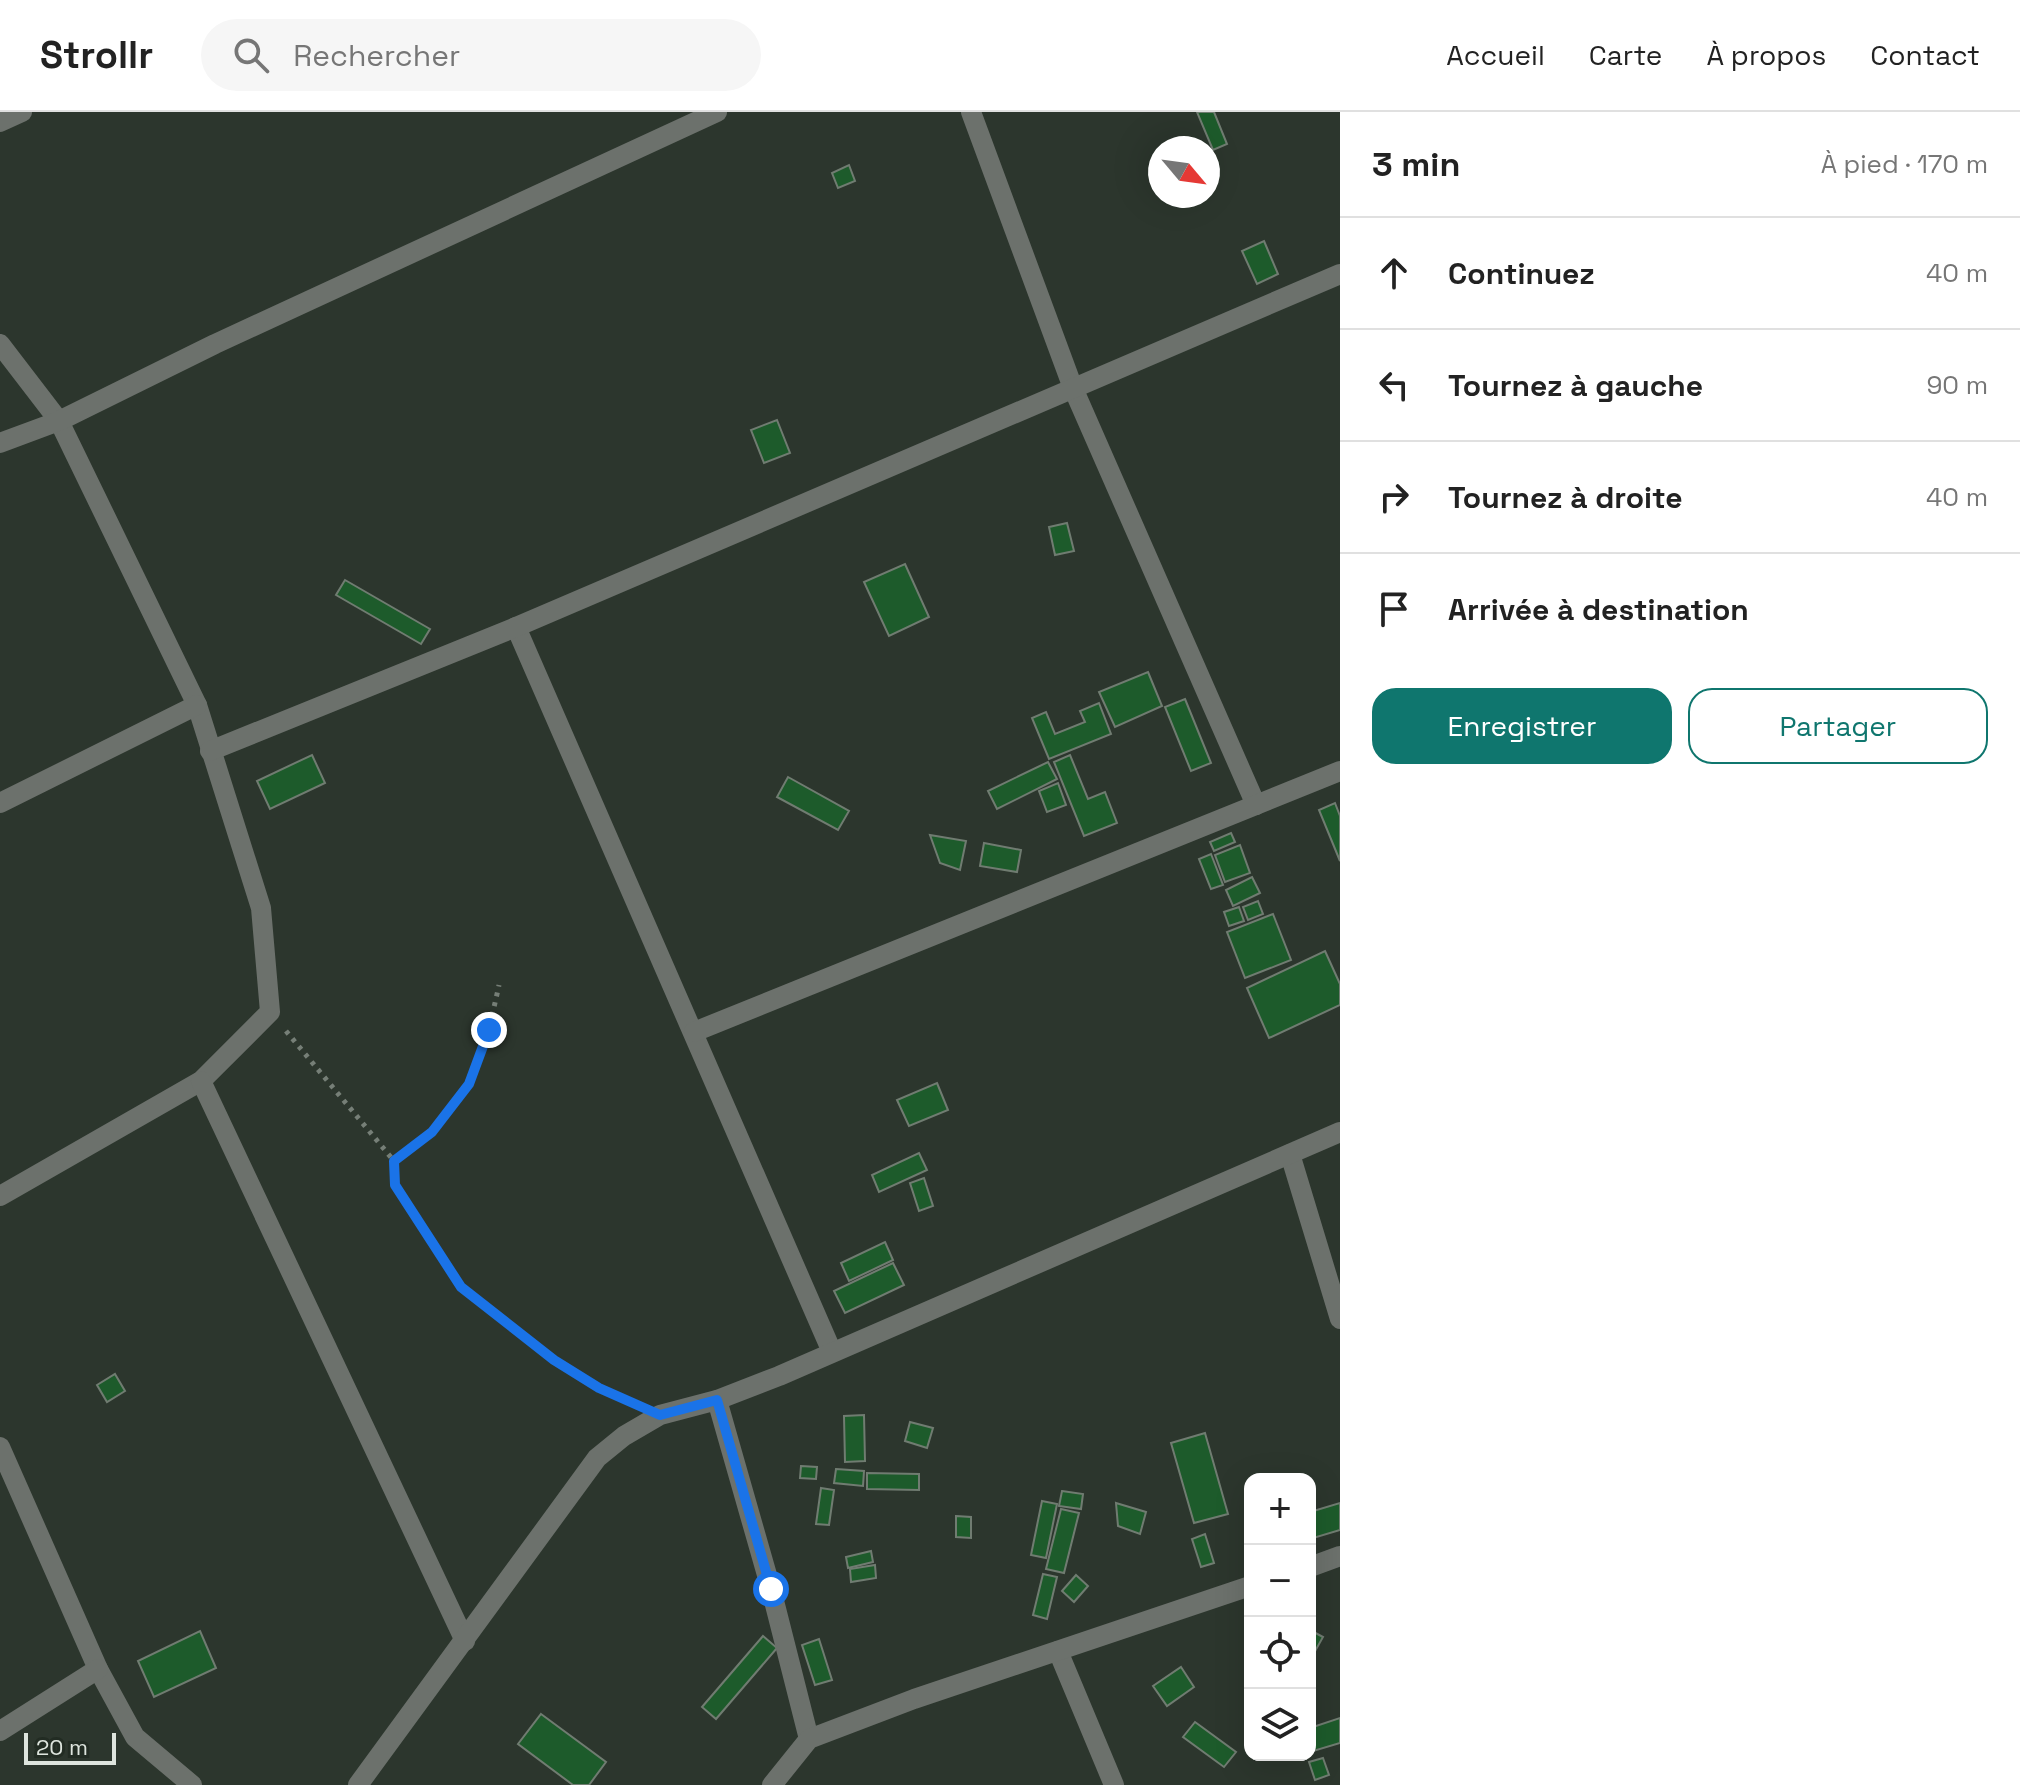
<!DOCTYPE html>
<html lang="fr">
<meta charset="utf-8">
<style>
body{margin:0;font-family:"Space Grotesk",sans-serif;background:#f6f6f6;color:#222}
.controls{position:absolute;right:24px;bottom:24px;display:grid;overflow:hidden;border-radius:16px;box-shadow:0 8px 32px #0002}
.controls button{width:72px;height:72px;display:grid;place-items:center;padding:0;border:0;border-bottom:2px solid #e0e0e0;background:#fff;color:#222;font:40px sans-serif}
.compass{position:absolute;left:1148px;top:24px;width:72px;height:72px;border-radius:50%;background:#fff;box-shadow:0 8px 32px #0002;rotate:119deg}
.scale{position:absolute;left:24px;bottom:20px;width:92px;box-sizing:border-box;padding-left:8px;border:4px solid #dee5de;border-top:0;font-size:22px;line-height:28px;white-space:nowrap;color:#dee5de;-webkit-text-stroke:6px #222c23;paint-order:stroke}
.stop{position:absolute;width:24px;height:24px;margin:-18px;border:6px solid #1a73e8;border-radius:50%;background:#fff}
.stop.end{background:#1a73e8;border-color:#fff;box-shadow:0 2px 8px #0008}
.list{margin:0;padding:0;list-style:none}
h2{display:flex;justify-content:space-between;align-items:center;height:104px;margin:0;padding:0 32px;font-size:34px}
h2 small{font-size:26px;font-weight:400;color:#767676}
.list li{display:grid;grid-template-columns:52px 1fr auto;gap:24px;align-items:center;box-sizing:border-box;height:112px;padding:0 32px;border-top:2px solid #e0e0e0}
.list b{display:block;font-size:30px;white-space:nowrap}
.list em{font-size:26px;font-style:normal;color:#767676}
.actions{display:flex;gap:16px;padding:24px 32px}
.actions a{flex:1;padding:18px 0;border:2px solid #0f766e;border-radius:24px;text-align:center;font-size:28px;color:#0f766e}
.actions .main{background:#0f766e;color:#fff}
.icon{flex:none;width:44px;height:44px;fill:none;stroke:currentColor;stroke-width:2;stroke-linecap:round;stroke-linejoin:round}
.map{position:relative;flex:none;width:1340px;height:1673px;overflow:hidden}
header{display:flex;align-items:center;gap:48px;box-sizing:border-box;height:112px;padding:0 40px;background:#fff;border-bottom:2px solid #e0e0e0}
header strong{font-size:38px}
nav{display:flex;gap:44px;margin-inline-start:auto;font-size:28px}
.search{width:560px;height:72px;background:#f6f6f6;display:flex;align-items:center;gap:20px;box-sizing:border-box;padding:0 28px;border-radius:44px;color:#767676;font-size:30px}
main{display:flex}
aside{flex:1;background:#fff}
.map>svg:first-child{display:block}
.building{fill:#1d5b2b;stroke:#707c71;stroke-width:2}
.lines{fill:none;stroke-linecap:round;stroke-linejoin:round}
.path{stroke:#767f77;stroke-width:5;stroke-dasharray:4 6;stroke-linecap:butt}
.minor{stroke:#6c716c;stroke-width:20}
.route{stroke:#1a73e8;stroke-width:10}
</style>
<header>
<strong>Strollr</strong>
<div class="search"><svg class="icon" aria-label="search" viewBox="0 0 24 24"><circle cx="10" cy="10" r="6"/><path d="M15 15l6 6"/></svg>Rechercher</div>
<nav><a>Accueil</a><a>Carte</a><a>À propos</a><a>Contact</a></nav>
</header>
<main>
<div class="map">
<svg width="1340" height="1673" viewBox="0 0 1340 1673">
<rect width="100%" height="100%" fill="#2c362d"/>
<!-- building -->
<g class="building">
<path d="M1197 0H1214L1227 32 1213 38Z"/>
<path d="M849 53 855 69 838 76 832 61Z"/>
<path d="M1264 129 1278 162 1257 172 1242 139Z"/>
<path d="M777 308 790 341 764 351 751 318Z"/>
<path d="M1067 411 1074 439 1055 443 1049 415Z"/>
<path d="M905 452 929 505 889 524 864 470Z"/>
<path d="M345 468 430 517 421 532 336 483Z"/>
<path d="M1148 560 1162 594 1115 615 1099 580Z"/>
<path d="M1185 587 1211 651 1191 659 1165 595Z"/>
<path d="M1099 591 1111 622 1049 647 1032 606 1046 600 1055 622 1085 610 1080 599Z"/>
<path d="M312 643 325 671 270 697 257 669Z"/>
<path d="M1070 643 1088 687 1105 680 1117 711 1084 724 1054 650Z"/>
<path d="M1048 650 1057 667 997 697 988 679Z"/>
<path d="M788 665 849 699 838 718 777 685Z"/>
<path d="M1058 671 1066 693 1047 700 1039 679Z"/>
<path d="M1335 691 1340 704V749L1319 698Z"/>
<path d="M1231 721 1235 730 1214 739 1210 730Z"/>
<path d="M930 723 966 729 960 758 940 751Z"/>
<path d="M984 731 1021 738 1017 760 980 754Z"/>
<path d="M1240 733 1250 761 1225 770 1215 743Z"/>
<path d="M1211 742 1223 773 1211 777 1199 747Z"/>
<path d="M1252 765 1260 781 1233 794 1226 778Z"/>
<path d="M1258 789 1263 802 1248 808 1243 795Z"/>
<path d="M1239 795 1244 809 1229 814 1224 800Z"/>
<path d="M1273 802 1291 848 1245 866 1227 820Z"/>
<path d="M1325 839 1340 872V893L1269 926 1247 876Z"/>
<path d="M937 971 948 998 909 1014 897 988Z"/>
<path d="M919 1041 927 1058 879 1080 872 1063Z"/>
<path d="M924 1066 933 1094 919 1099 910 1071Z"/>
<path d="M885 1130 893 1148 849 1169 841 1151Z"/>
<path d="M893 1151 904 1173 845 1201 834 1179Z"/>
<path d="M115 1262 125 1279 107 1290 97 1273Z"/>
<path d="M864 1303 865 1349 845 1350 844 1304Z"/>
<path d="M910 1310 933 1316 927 1336 905 1329Z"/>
<path d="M1205 1321 1228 1402 1194 1411 1171 1331Z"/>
<path d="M801 1354 817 1355 816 1367 800 1366Z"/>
<path d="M836 1357 864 1359 863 1374 834 1371Z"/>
<path d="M867 1361 919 1362V1378L867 1377Z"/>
<path d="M821 1376 834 1378 829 1413 816 1412Z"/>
<path d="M1062 1379 1083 1382 1081 1397 1059 1394Z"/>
<path d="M1042 1389 1057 1392 1046 1446 1031 1443Z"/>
<path d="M1116 1391 1146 1400 1140 1422 1118 1414Z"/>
<path d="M1340 1391V1418L1310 1427V1400Z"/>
<path d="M1061 1397 1079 1401 1064 1461 1046 1457Z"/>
<path d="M956 1404 971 1405V1426L956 1425Z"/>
<path d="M1205 1422 1214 1451 1201 1455 1192 1427Z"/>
<path d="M871 1439 873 1450 848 1456 846 1445Z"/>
<path d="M875 1453 876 1466 851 1470 850 1457Z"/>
<path d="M1043 1462 1057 1465 1047 1507 1033 1503Z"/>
<path d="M1076 1463 1088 1474 1074 1490 1062 1479Z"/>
<path d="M1310 1518 1323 1525 1314 1541 1310 1538Z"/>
<path d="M200 1519 216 1556 154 1585 138 1549Z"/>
<path d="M763 1524 777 1536 716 1607 702 1595Z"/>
<path d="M819 1527 832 1568 815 1573 802 1533Z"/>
<path d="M1181 1555 1194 1575 1167 1594 1153 1574Z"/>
<path d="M541 1602 606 1650 589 1673H573L518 1632Z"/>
<path d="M1340 1606V1631L1310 1640V1616Z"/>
<path d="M1195 1610 1236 1640 1224 1655 1183 1625Z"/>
<path d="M1323 1646 1329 1663 1315 1668 1309 1650Z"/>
</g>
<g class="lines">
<!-- path -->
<g class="path">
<path d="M286 919 394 1049 395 1073 461 1175 554 1248 599 1276 633 1291"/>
<path d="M394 1049C407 1039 422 1030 433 1019 473 975 487 929 499 873"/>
</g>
<!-- minor -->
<g class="minor">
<path d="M971 0 1073 276 1256 693"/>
<path d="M0 10 22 0"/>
<path d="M0 232 59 309 197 593 261 796 270 900 201 969 0 1084"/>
<path d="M0 331 59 309 215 232 717 0"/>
<path d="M516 515 832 1240"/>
<path d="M210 639 516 515 1340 162"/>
<path d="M0 691 197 593"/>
<path d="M694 920 1340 659"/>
<path d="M201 969 465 1529"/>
<path d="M1290 1042 1340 1207"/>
<path d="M717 1288 771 1477 809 1627"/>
<path d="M0 1335 98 1557 135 1625 192 1673"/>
<path d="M1310 1455 1340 1444"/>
<path d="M1058 1539 1114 1673"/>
<path d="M0 1619 98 1557"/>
<path d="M358 1673 597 1346 624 1324 660 1303 717 1288 779 1264 1340 1020"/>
<path d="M772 1673 809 1627 914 1587 1250 1474"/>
</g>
</g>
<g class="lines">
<!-- route -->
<path class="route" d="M489 918 469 972 432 1020 394 1049 395 1073 461 1175 554 1248 599 1276 660 1303 717 1288 771 1477"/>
</g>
</svg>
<div class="controls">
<button>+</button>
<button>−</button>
<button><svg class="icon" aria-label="locate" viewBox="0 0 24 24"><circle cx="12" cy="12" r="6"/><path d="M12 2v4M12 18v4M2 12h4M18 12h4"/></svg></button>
<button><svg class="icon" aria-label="layers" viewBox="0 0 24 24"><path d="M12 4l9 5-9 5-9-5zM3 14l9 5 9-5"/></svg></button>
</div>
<svg class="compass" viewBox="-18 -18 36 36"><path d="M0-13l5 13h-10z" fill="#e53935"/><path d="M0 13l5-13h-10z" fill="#767676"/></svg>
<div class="scale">20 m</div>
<div class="stop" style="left:771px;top:1477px"></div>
<div class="stop end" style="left:489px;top:918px"></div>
</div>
<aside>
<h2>3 min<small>À pied · 170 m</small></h2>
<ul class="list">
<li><svg class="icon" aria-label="ahead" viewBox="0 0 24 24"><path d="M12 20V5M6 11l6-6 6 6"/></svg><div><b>Continuez</b></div><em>40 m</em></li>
<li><svg class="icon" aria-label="left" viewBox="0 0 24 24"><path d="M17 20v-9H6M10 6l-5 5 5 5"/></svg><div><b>Tournez à gauche</b></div><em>90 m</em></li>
<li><svg class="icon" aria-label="right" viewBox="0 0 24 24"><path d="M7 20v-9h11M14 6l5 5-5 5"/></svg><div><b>Tournez à droite</b></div><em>40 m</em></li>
<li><svg class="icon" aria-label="arrive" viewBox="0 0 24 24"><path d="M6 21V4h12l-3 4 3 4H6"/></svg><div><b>Arrivée à destination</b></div></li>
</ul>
<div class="actions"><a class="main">Enregistrer</a><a>Partager</a></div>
</aside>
</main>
